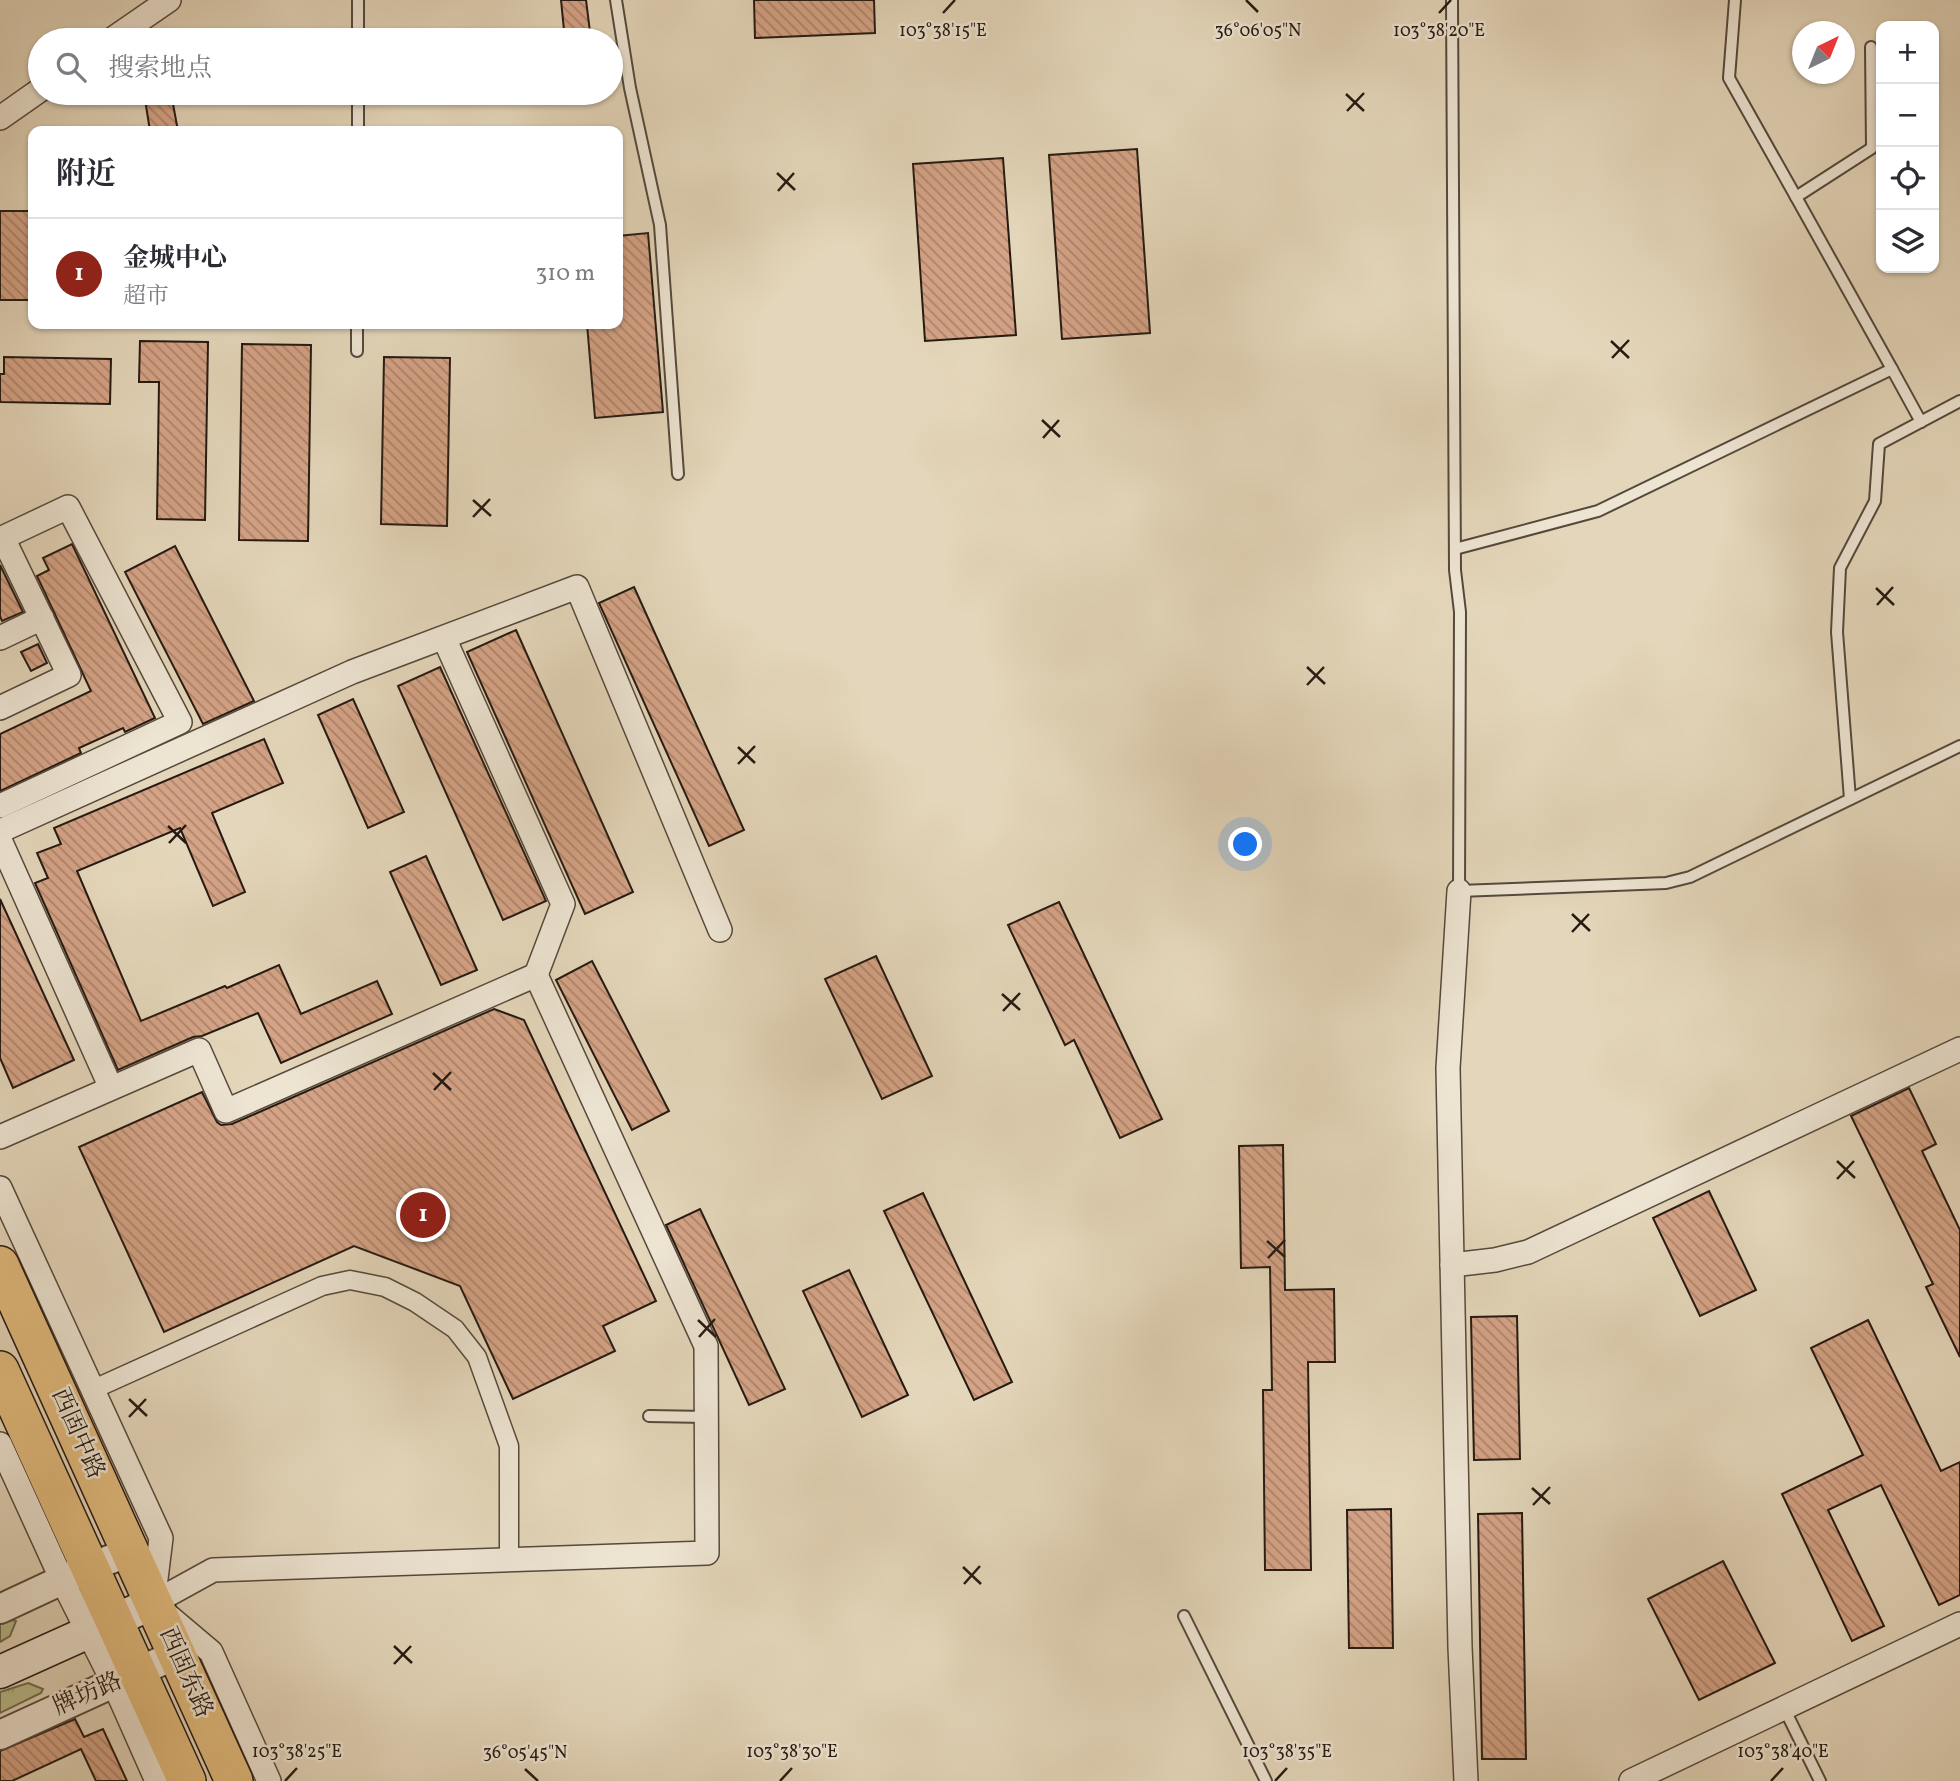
<!DOCTYPE html>
<html lang="zh">
<meta charset="utf-8">
<style>
body{margin:0;font-family:Vollkorn,"Noto Serif SC",serif;background:#f7f7f7;color:#2b2b33}
.controls{position:absolute;right:21px;top:21px;display:grid;overflow:hidden;border-radius:14px;box-shadow:0 2px 5px #0004}
.controls button{width:63px;height:63px;display:grid;place-items:center;padding:0;border:0;border-bottom:2px solid #e1e1e2;background:#fff;color:#2b2b33;font:35px sans-serif}
.compass{position:absolute;left:1792px;top:21px;width:63px;height:63px;border-radius:50%;background:#fff;box-shadow:0 2px 5px #0004;rotate:43deg}
.you{position:absolute;left:1246px;top:845px;width:24px;height:24px;margin:-18px;border:5px solid #fff;border-radius:50%;background:#1a73e8;box-shadow:0 0 0 10px #1a73e833}
.badge{display:grid;place-items:center;width:46px;height:46px;border-radius:50%;background:#8f2418;color:#fff;font-size:23px;font-weight:700}
.pin{position:absolute;translate:-50% -50%;border:4px solid #fff;box-shadow:0 2px 7px #0006}
.list{margin:0;padding:0;list-style:none}
h2{display:flex;justify-content:space-between;align-items:center;height:91px;margin:0;padding:0 28px;font-size:30px}
h2 small{font-size:23px;font-weight:400;color:#7c7c81}
.list li{display:grid;grid-template-columns:46px 1fr auto;gap:21px;align-items:center;box-sizing:border-box;height:112px;padding:0 28px;border-top:2px solid #e1e1e2}
.list b{display:block;font-size:26px;white-space:nowrap}
.list p{margin:0;font-size:23px;white-space:nowrap;color:#7c7c81}
.list em{font-size:23px;font-style:normal;color:#7c7c81}
.icon{flex:none;width:38px;height:38px;fill:none;stroke:currentColor;stroke-width:2;stroke-linecap:round;stroke-linejoin:round}
.map{position:relative;flex:none;width:1960px;height:1781px;overflow:hidden}
.search{position:absolute;background:#fff;box-shadow:0 2px 5px #0004;left:28px;top:28px;width:595px;height:77px;display:flex;align-items:center;gap:18px;box-sizing:border-box;padding:0 24px;border-radius:38px;color:#7c7c81;font-size:26px}
.panel{position:absolute;background:#fff;box-shadow:0 2px 5px #0004;left:28px;top:126px;width:595px;height:203px;border-radius:14px}
.map>svg:first-child{display:block}
.grass{fill:url(#grass-tufts);stroke:#706b4f;stroke-width:2}
.building{fill:url(#building-back-hatch);stroke:#251a12;stroke-width:2}
.lines{fill:none;stroke-linecap:round;stroke-linejoin:round}
.service-casing{stroke:#55493c;stroke-width:14}
.pedestrian-casing{stroke:#55493c;stroke-width:21}
.minor-casing{stroke:#55493c;stroke-width:26}
.tertiary-casing{stroke:#55493c;stroke-width:32}
.secondary-casing{stroke:#251a12;stroke-width:35}
.primary-casing{stroke:#251a12;stroke-width:40}
.service{stroke:#ede4d2;stroke-width:10}
.pedestrian{stroke:#ede4d2;stroke-width:18}
.minor{stroke:#ede4d2;stroke-width:23}
.tertiary{stroke:#ede4d2;stroke-width:28}
.secondary{stroke:#ede4d2;stroke-width:32}
.primary{stroke:#e2bb7d;stroke-width:37}
.ticks{fill:none;stroke:#251a12;stroke-width:2.5}
.labels{text-anchor:middle;dominant-baseline:central;stroke-width:5;stroke-linejoin:round;paint-order:stroke}
.street-label{font-size:24px;fill:#251a12;stroke:#ede4d2}
.ticks-label{font-size:18px;text-anchor:middle;fill:#251a12;stroke:#ede4d2;stroke-width:5;stroke-linejoin:round;paint-order:stroke}
</style>
<div class="map">
<svg width="1960" height="1781" viewBox="0 0 1960 1781">
<defs>
<pattern id="grass-tufts" width="24" height="20" patternUnits="userSpaceOnUse" patternTransform="scale(1.75)"><rect width="24" height="20" fill="#babc8c"/><path d="M3 7l-1-3M5 7V3M7 7l1-3M15 17l-1-3M17 17v-4M19 17l1-3" fill="none" stroke="#a0a178"/></pattern>
<pattern id="building-back-hatch" width="6" height="6" patternUnits="userSpaceOnUse" patternTransform="scale(1.75)"><rect width="6" height="6" fill="#d5a386"/><path d="M-1 5l2 2M0 0l6 6M5-1l2 2" fill="none" stroke="#ad846c"/></pattern>
</defs>
<rect width="100%" height="100%" fill="#e4d6ba"/>
<filter id="stains"><feTurbulence type="fractalNoise" baseFrequency=".00286" numOctaves="4"/><feColorMatrix values="0 0 0 0 .2 0 0 0 0 .09 0 0 0 0 .02 0 0 0 .5 -.17"/></filter>
<radialGradient id="worn" r=".72"><stop offset=".6" stop-color="#630" stop-opacity="0"/><stop offset="1" stop-color="#630" stop-opacity=".3"/></radialGradient>
<!-- grass -->
<g class="grass">
<path d="M11 1619 16 1621 10 1636 0 1642V1624Z"/>
<path d="M28 1683 43 1689 41 1693 0 1713V1692Z"/>
</g>
<!-- building -->
<g class="building">
<path d="M561 0H586L591 40H565Z"/>
<path d="M754 0H874L875 33 755 38Z"/>
<path d="M144 93H171L178 131H150Z"/>
<path d="M1137 149 1150 333 1062 339 1049 155Z"/>
<path d="M1003 158 1016 335 925 341 913 164Z"/>
<rect x="0" y="211" width="33" height="89"/>
<path d="M648 233 663 412 595 418 587 324H618V236Z"/>
<path d="M140 341 208 342 205 520 157 519 159 382H139Z"/>
<path d="M242 344 311 345 308 541 239 540Z"/>
<path d="M4 357 111 359 110 404 0 402V374H4Z"/>
<path d="M384 357 450 358 447 526 381 524Z"/>
<path d="M72 544 155 718 125 732 123 728 79 748 81 753 0 791V734L91 691 37 576 49 570 43 558Z"/>
<path d="M175 546 254 701 203 724 125 572Z"/>
<path d="M0 565 23 612 2 621 0 616Z"/>
<path d="M634 587 744 830 709 846 599 603Z"/>
<path d="M516 630 633 892 585 914 467 652Z"/>
<path d="M38 644 47 663 31 671 21 652Z"/>
<path d="M440 667 546 901 503 920 398 686Z"/>
<path d="M353 699 404 812 368 828 318 715Z"/>
<path d="M264 739 283 783 212 813 245 892 213 906 180 828 77 871 141 1021 225 986 227 988 279 965 301 1014 377 981 392 1014 281 1063 258 1013 202 1036 193 1037 118 1070 35 883 48 878 37 853 61 844 54 828Z"/>
<path d="M426 856 477 970 441 985 390 872Z"/>
<path d="M0 899 74 1060 13 1088 0 1058Z"/>
<path d="M1059 902 1162 1119 1120 1138 1074 1040 1065 1045 1008 925Z"/>
<path d="M876 956 932 1076 882 1099 825 979Z"/>
<path d="M592 961 669 1111 632 1130 556 980Z"/>
<path d="M494 1009 524 1020 656 1301 603 1326 615 1351 513 1399 460 1286 354 1246 164 1332 79 1147 202 1092 217 1122 221 1125 232 1124Z"/>
<path d="M1909 1088 1936 1144 1922 1151 1960 1230V1357L1926 1287 1933 1284 1851 1116Z"/>
<path d="M1283 1145 1285 1290 1334 1289 1335 1362H1308L1311 1570H1265L1263 1390H1272L1270 1267 1241 1268 1239 1146Z"/>
<path d="M1709 1191 1756 1290 1700 1316 1653 1218Z"/>
<path d="M923 1193 1012 1382 974 1400 884 1211Z"/>
<path d="M700 1209 785 1389 749 1405 666 1225Z"/>
<path d="M849 1270 908 1395 862 1417 803 1291Z"/>
<path d="M1517 1316 1520 1459 1474 1460 1471 1317Z"/>
<path d="M1868 1320 1941 1471 1960 1462V1595L1939 1605 1881 1485 1828 1510 1884 1626 1852 1641 1782 1494 1863 1455 1811 1348Z"/>
<path d="M1391 1509 1393 1648H1349L1347 1510Z"/>
<path d="M1522 1513 1526 1759H1482L1478 1514Z"/>
<path d="M1723 1561 1775 1663 1699 1700 1648 1599Z"/>
<path d="M75 1719 84 1737 103 1729 127 1781H96L81 1749 12 1781H0V1751Z"/>
</g>
<g class="lines">
<!-- service casing -->
<g class="service-casing">
<g id="service">
<path d="M616 0 630 88 660 225 678 474"/>
<path d="M1452 0 1455 570 1460 612 1459 891 1666 883 1690 877 1960 746"/>
<path d="M1735 0 1729 78 1796 197"/>
<path d="M358 40V0"/>
<path d="M358 131V93"/>
<path d="M357 351V324"/>
<path d="M1892 369 1921 422"/>
<path d="M1455 549 1598 511 1892 369 1796 197 1872 148 1871 47"/>
<path d="M1850 799 1837 632 1840 568 1875 501 1879 444 1960 401"/>
<path d="M649 1416 707 1417"/>
<path d="M1184 1616 1266 1781"/>
<path d="M1784 1708 1820 1781"/>
</g>
</g>
<!-- pedestrian casing -->
<g class="pedestrian-casing">
<path id="pedestrian" d="M94 1389 322 1286 350 1280 385 1287 415 1302 455 1329 477 1357 509 1446V1560"/>
</g>
<!-- minor casing -->
<g class="minor-casing">
<g id="minor">
<path d="M111 40 169 0"/>
<path d="M0 118 40 90"/>
<path d="M0 539 68 507 180 722 0 806"/>
<path d="M0 638 42 618"/>
<path d="M0 708 69 675 3 538"/>
<path d="M0 831 352 672 577 587 720 930"/>
<path d="M0 840 111 1088"/>
<path d="M1459 891 1448 1068 1460 1647 1466 1781"/>
<path d="M0 1137 199 1050 226 1111 536 975 563 904 444 638"/>
<path d="M0 1188 161 1538 153 1603 211 1652 269 1781"/>
<path d="M1452 1265 1495 1260 1528 1252 1960 1049"/>
<path d="M0 1444 62 1580 114 1684 157 1781"/>
<path d="M153 1603 213 1570 707 1553 706 1346 536 975"/>
<path d="M1631 1781 1960 1624"/>
</g>
</g>
<!-- tertiary casing -->
<g class="tertiary-casing">
<g id="tertiary">
<path d="M0 1609 90 1567 130 1552"/>
<path d="M0 1735 177 1654"/>
</g>
</g>
<!-- secondary casing -->
<g class="secondary-casing">
<path id="secondary" d="M0 1672 153 1603"/>
</g>
<!-- primary casing -->
<g class="primary-casing">
<g id="primary">
<path d="M0 1265 234 1781"/>
<path d="M0 1370 187 1781"/>
</g>
</g>
<!-- service -->
<use href="#service" class="service"/>
<!-- pedestrian -->
<use href="#pedestrian" class="pedestrian"/>
<!-- minor -->
<use href="#minor" class="minor"/>
<!-- tertiary -->
<use href="#tertiary" class="tertiary"/>
<!-- secondary -->
<use href="#secondary" class="secondary"/>
<!-- primary -->
<use href="#primary" class="primary"/>
</g>
<!-- ticks -->
<path class="ticks" d="M1246 0 1258 12M943 13 955 0M1439 13 1451 0M1346 94 1364 111M1347 111 1364 93M777 173 795 190M778 191 794 173M1611 341 1629 358M1612 358 1629 340M1042 420 1060 437M1043 438 1059 420M473 500 491 516M473 517 490 499M1876 588 1894 605M1877 605 1893 587M1307 667 1325 684M1307 685 1324 667M738 747 755 763M738 764 755 746M168 826 186 843M169 843 186 825M1572 914 1590 931M1572 932 1589 914M1002 994 1020 1010M1003 1011 1020 993M433 1073 451 1090M434 1090 451 1072M1837 1161 1855 1178M1837 1179 1854 1161M1267 1241 1285 1257M1268 1258 1285 1240M698 1320 716 1337M699 1337 715 1319M129 1399 147 1416M129 1417 146 1399M1532 1488 1550 1504M1533 1505 1550 1487M963 1567 981 1584M964 1584 980 1566M394 1646 412 1663M394 1664 411 1646M525 1769 538 1781M285 1781 297 1768M780 1781 792 1768M1275 1781 1287 1768M1771 1781 1783 1768"/>
<g class="labels">
<!-- street labels -->
<g class="street-label">
<text transform="translate(77 1434) rotate(66)">西固中路</text>
<text transform="translate(185 1673) rotate(66)">西固东路</text>
<text transform="translate(88 1695) rotate(-24)">牌坊路</text>
</g>
</g>
<g class="ticks-label">
<text x="1258" y="36">36°06'05"N</text>
<text x="943" y="36">103°38'15"E</text>
<text x="1439" y="36">103°38'20"E</text>
<text x="297" y="1757">103°38'25"E</text>
<text x="792" y="1757">103°38'30"E</text>
<text x="1287" y="1757">103°38'35"E</text>
<text x="1783" y="1757">103°38'40"E</text>
<text x="525" y="1758">36°05'45"N</text>
</g>
<rect width="100%" height="100%" filter="url(#stains)"/>
<rect width="100%" height="100%" fill="url(#worn)"/>
</svg>
<div class="controls">
<button>+</button>
<button>−</button>
<button><svg class="icon" aria-label="locate" viewBox="0 0 24 24"><circle cx="12" cy="12" r="6"/><path d="M12 2v4M12 18v4M2 12h4M18 12h4"/></svg></button>
<button><svg class="icon" aria-label="layers" viewBox="0 0 24 24"><path d="M12 4l9 5-9 5-9-5zM3 14l9 5 9-5"/></svg></button>
</div>
<svg class="compass" viewBox="-18 -18 36 36"><path d="M0-13l5 13h-10z" fill="#e53935"/><path d="M0 13l5-13h-10z" fill="#7c7c81"/></svg>
<div class="you"></div>
<div class="pin badge" style="left:423px;top:1215px">1</div>
<div class="search"><svg class="icon" aria-label="search" viewBox="0 0 24 24"><circle cx="10" cy="10" r="6"/><path d="M15 15l6 6"/></svg>搜索地点</div>
<section class="panel">
<h2>附近<small></small></h2>
<ul class="list">
<li><span class="badge">1</span><div><b>金城中心</b><p>超市</p></div><em>310 m</em></li>
</ul>
</section>
</div>
